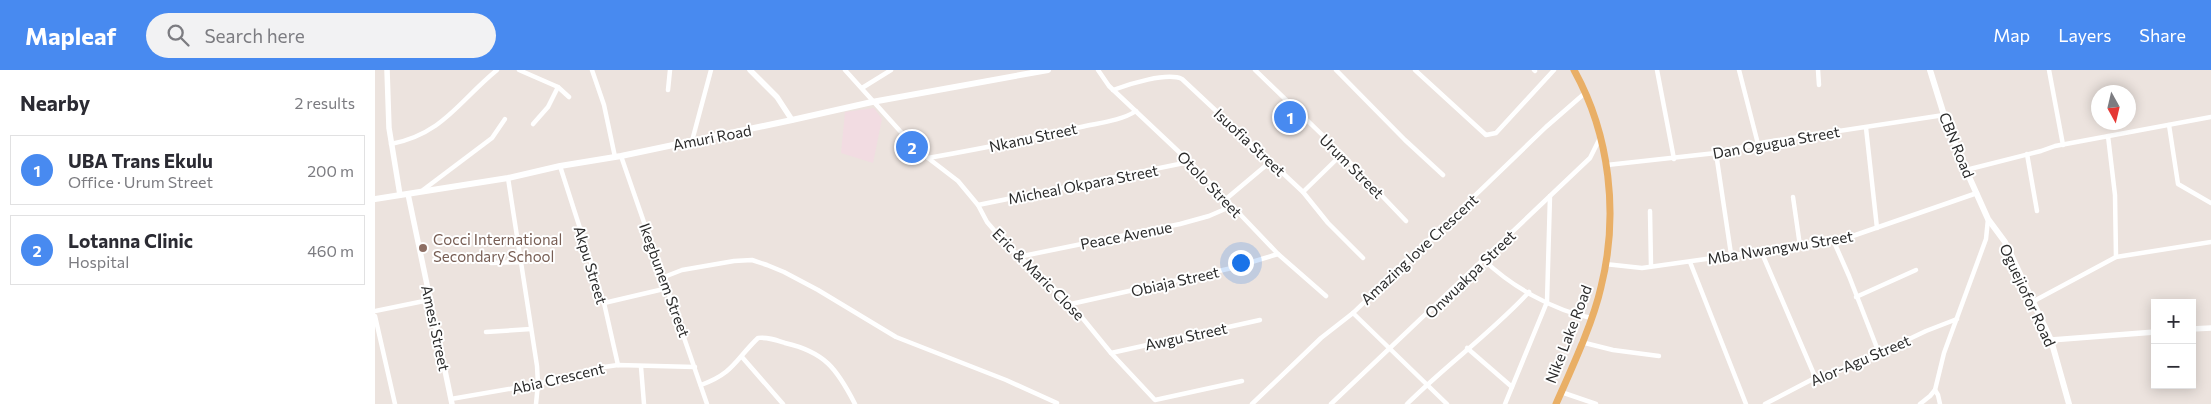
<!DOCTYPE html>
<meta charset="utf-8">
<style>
body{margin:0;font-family:Commissioner,sans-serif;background:#f2f2f3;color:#2b2b33}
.controls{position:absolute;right:15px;bottom:15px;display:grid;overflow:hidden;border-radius:0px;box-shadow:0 2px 12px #0003}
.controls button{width:45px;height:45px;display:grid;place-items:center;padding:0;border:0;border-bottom:1px solid #e1e1e2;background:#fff;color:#2b2b33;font:25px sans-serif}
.compass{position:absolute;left:1716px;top:15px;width:45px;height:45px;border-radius:50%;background:#fff;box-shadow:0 2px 12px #0003;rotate:172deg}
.you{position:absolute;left:865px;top:192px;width:18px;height:18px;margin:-12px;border:4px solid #fff;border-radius:50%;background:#1a73e8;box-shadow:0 0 0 8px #1a73e833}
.badge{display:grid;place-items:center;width:32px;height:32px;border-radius:50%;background:#488af0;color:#fff;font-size:16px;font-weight:700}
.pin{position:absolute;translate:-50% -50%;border:2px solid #fff;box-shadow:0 1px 5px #0006}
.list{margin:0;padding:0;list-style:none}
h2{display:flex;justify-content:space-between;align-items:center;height:65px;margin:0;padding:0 20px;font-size:21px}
h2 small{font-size:16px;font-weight:400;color:#7c7c81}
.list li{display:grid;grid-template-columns:32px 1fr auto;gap:15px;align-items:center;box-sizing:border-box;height:70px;margin:0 10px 10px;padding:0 10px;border:1px solid #e1e1e2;border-radius:0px}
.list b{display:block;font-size:19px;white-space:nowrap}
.list p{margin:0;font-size:16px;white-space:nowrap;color:#7c7c81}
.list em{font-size:16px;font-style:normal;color:#7c7c81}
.icon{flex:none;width:28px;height:28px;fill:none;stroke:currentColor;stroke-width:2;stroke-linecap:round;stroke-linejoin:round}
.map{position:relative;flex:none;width:1836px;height:334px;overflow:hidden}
header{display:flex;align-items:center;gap:30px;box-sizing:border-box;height:70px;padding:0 25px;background:#488af0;color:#fff}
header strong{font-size:24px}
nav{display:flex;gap:28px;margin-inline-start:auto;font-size:18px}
.search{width:350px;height:45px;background:#f2f2f3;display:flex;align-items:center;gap:12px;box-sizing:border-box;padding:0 18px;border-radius:28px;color:#7c7c81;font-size:19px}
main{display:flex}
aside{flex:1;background:#fff}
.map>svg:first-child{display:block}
.medical{fill:#f2dce2}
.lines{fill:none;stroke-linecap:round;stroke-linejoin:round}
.minor{stroke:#fff;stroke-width:4.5}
.tertiary{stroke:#fff;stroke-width:5.5}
.secondary{stroke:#fff;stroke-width:6}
.primary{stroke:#e9af66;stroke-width:7}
.education-dot{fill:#8d6e63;stroke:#fff;stroke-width:2}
.labels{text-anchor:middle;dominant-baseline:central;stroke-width:4;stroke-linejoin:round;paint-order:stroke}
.street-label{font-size:15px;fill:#2b2b2b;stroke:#fff}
.education-label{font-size:15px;fill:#785e54;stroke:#fff;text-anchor:start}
</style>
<header>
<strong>Mapleaf</strong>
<div class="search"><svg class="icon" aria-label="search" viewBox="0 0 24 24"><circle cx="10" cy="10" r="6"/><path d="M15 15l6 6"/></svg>Search here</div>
<nav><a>Map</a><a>Layers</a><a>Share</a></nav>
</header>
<main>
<aside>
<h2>Nearby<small>2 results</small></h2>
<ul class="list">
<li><span class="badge">1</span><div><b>UBA Trans Ekulu</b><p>Office · Urum Street</p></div><em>200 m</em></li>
<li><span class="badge">2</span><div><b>Lotanna Clinic</b><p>Hospital</p></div><em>460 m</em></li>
</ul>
</aside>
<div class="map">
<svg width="1836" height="334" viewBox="0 0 1836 334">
<rect width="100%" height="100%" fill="#ece3de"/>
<!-- medical -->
<path class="medical" d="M499 38 507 49 498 93 466 83 470 42Z"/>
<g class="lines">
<!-- minor -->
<g class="minor">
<path d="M144 0 183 17 194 27"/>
<path d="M217 0 229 35 240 87"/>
<path d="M470 0 525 61 553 88 583 111 603 135 612 152 630 173 696 234 736 283 780 330 867 311"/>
<path d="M723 0 734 16 821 98 903 184 951 226"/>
<path d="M880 0 967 84 1031 151"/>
<path d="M961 0 1030 70 1068 105"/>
<path d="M1040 0 1111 65 1121 63 1179 0"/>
<path d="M1159 0 1160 1"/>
<path d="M1282 0 1299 89"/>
<path d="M1364 0 1383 74"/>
<path d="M1443 0 1444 15"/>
<path d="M1674 0 1688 75"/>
<path d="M487 18 516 0"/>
<path d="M293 20 295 0"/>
<path d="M738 20C754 14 792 2 807 9L928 122 953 153 988 188"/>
<path d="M158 54 173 37 183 17"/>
<path d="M1794 55 1803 114 1836 133"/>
<path d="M1491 58 1502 158"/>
<path d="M1733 66 1740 125 1741 187"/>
<path d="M317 71 336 0"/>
<path d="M16 74C68 64 84 31 122 0"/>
<path d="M1341 83 1356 184"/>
<path d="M1652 84 1662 141"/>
<path d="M246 86 332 334"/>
<path d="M553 88C604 79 655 69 706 57 723 53 746 51 761 41"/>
<path d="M1232 95 1341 83 1391 72 1569 45"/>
<path d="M185 96 229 233 243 295"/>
<path d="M1591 100 1666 81 1680 76 1836 47"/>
<path d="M133 108 162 296 163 314 161 334"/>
<path d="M48 120 117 68 130 49"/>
<path d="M928 122 967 84"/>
<path d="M1418 127 1425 176"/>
<path d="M851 129 895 92"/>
<path d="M603 135 814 92"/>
<path d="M1275 141 1276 196"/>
<path d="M1459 172 1474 206 1504 283"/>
<path d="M1386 181 1441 309"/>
<path d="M643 187 805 154 834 146 857 136"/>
<path d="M1109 190C1137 217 1178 240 1216 248"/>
<path d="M1315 192 1371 334"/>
<path d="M116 193 146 192"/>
<path d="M1230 194 1267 198 1466 170 1602 123"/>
<path d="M289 207 307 200 359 191 377 190 392 195 409 202 443 220 521 267 631 310 682 333"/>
<path d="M1481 227 1541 200"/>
<path d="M1657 232 1741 187 1836 172"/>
<path d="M229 233 293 218"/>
<path d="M696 234 857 198 903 184"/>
<path d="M0 241 54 230"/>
<path d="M978 243 1072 334"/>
<path d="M0 246 20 334"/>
<path d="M111 262 156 259"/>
<path d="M1206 272 1238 280 1284 286"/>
<path d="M1092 278 1137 317"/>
<path d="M736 283 885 250"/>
<path d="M367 287 408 334"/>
<path d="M266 297 269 334"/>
<path d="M326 315C359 303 360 290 383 268 393 267 401 270 410 273 450 282 462 299 480 334"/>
<path d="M1560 320 1563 325 1565 334"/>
<path d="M1186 322 1221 334"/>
<path d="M76 329 163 314 222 298 243 295 320 297"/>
<path d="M877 334 946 268 978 243 1171 57 1210 23"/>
<path d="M956 334 1215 88 1225 68"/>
<path d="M1032 334C1071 295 1116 263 1154 222"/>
<path d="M1130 334 1172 232 1175 126"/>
<path d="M1390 334 1436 310 1492 289 1551 261 1582 249"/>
<path d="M1545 334 1555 326 1560 320 1569 283 1611 169 1613 149"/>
</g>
<!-- tertiary -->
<g class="tertiary">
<path d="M12 0 14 58 25 125"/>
<path d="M375 0 402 27 417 50"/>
<path d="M33 124 77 334"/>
<path d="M1817 259 1836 258"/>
<path d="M1676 270 1780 262"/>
</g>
<!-- secondary -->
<g class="secondary">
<path d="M1555 0 1569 45 1591 100 1613 149 1630 172 1676 270 1694 334"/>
<path d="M0 129 133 108 185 96 246 86 417 50 497 32 673 0"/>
</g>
<!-- primary -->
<path class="primary" d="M1181 334C1196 300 1218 253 1226 217 1244 145 1235 65 1199 0"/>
</g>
<!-- markers -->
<circle class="education-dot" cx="48" cy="178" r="5"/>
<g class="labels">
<!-- street labels -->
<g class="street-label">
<text transform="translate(337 67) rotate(-11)">Amuri Road</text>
<text transform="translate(658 67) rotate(-12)">Nkanu Street</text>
<text transform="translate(875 72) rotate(43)">Isuofia Street</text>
<text transform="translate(1401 72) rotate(-10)">Dan Ogugua Street</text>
<text transform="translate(1582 75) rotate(68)">CBN Road</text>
<text transform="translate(977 96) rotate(45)">Urum Street</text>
<text transform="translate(708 114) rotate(-11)">Micheal Okpara Street</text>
<text transform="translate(835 114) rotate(46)">Otolo Street</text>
<text transform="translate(751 165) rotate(-11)">Peace Avenue</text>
<text transform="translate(1405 177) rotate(-9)">Mba Nwangwu Street</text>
<text transform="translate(1044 179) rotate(-43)">Amazing love Crescent</text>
<text transform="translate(216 195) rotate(73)">Akpu Street</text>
<text transform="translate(664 204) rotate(45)">Eric &amp; Maric Close</text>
<text transform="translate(1095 204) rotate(-44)">Onwuakpa Street</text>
<text transform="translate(290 210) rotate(70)">Ikegbunem Street</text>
<text transform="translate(800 211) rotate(-13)">Obiaja Street</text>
<text transform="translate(1653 225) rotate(65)">Oguejiofor Road</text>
<text transform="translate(61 258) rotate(78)">Amesi Street</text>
<text transform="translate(1193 264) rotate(-69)">Nike Lake Road</text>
<text transform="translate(811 266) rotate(-12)">Awgu Street</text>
<text transform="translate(1485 290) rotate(-23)">Alor-Agu Street</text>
<text transform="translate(183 308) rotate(-13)">Abia Crescent</text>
</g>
<!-- education labels -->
<g class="education-label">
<text x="58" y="169">Cocci International<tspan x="58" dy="17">Secondary School</tspan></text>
</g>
</g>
</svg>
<div class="controls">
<button>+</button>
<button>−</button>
</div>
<svg class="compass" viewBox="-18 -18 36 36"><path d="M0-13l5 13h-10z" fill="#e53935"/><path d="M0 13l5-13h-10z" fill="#7c7c81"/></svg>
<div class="you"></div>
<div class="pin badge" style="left:915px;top:47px">1</div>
<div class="pin badge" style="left:537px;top:77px">2</div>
</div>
</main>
